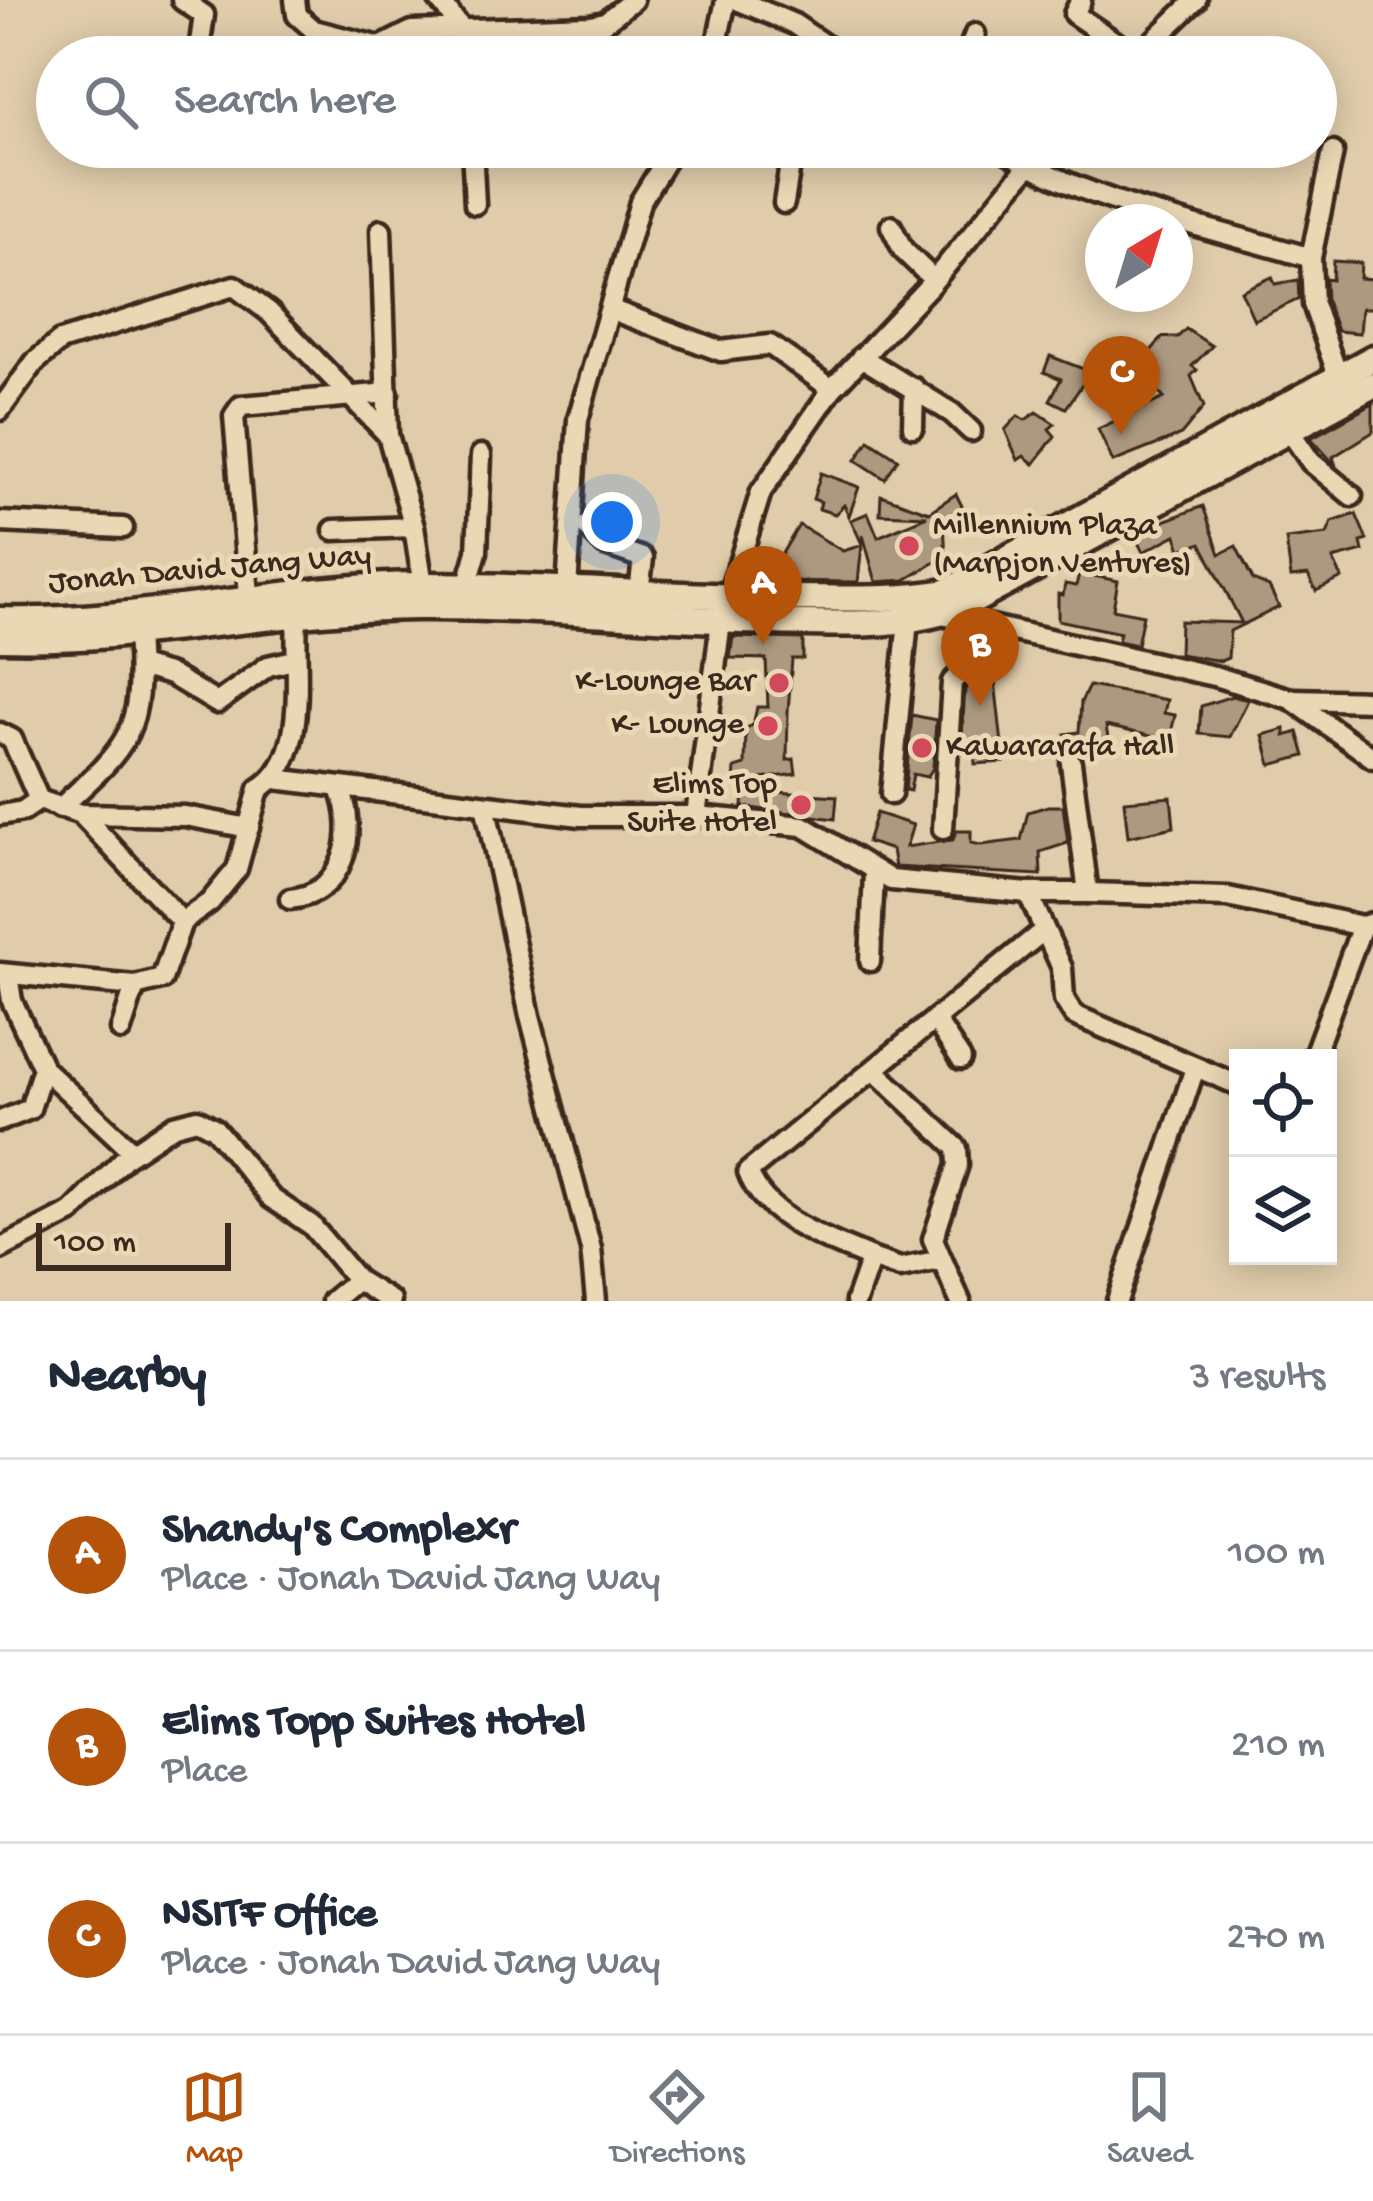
<!DOCTYPE html>
<meta charset="utf-8">
<style>
body{margin:0;font-family:"Gochi Hand",sans-serif;background:#f2f2f3;color:#1f2937}
.controls{position:absolute;right:36px;bottom:36px;display:grid;overflow:hidden;border-radius:0px;box-shadow:0 6px 30px #0003}
.controls button{width:108px;height:108px;display:grid;place-items:center;padding:0;border:0;border-bottom:3px solid #e0e1e3;background:#fff;color:#1f2937;font:60px sans-serif}
.compass{position:absolute;left:1085px;top:204px;width:108px;height:108px;border-radius:50%;background:#fff;box-shadow:0 6px 30px #0003;rotate:38deg}
.scale{position:absolute;left:36px;bottom:30px;width:195px;box-sizing:border-box;padding-left:12px;border:6px solid #3b2a1e;border-top:0;font-size:33px;line-height:42px;white-space:nowrap;color:#3b2a1e;-webkit-text-stroke:9px #ead7b4;paint-order:stroke}
.you{position:absolute;left:612px;top:522px;width:42px;height:42px;margin:-30px;border:9px solid #fff;border-radius:50%;background:#1a73e8;box-shadow:0 0 0 18px #1a73e833}
.badge{display:grid;place-items:center;width:78px;height:78px;border-radius:50%;background:#b45309;color:#fff;font-size:39px;font-weight:700}
.pin{position:absolute;translate:-50% -99px;filter:drop-shadow(0 3px 6px #0008)}
.pin::after{content:'';position:absolute;top:63px;width:42px;height:36px;background:inherit;clip-path:polygon(0 0,100% 0,50% 100%)}
.list{margin:0;padding:0;list-style:none}
h2{display:flex;justify-content:space-between;align-items:center;height:156px;margin:0;padding:0 48px;font-size:51px}
h2 small{font-size:39px;font-weight:400;color:#747a83}
.list li{display:grid;grid-template-columns:78px 1fr auto;gap:36px;align-items:center;box-sizing:border-box;height:192px;padding:0 48px;border-top:3px solid #e0e1e3}
.list b{display:block;font-size:45px;white-space:nowrap}
.list p{margin:0;font-size:39px;white-space:nowrap;color:#747a83}
.list em{font-size:39px;font-style:normal;color:#747a83}
.icon{flex:none;width:66px;height:66px;fill:none;stroke:currentColor;stroke-width:2;stroke-linecap:round;stroke-linejoin:round}
.map{position:relative;flex:none;width:1373px;height:1301px;overflow:hidden}
.search{position:absolute;background:#fff;box-shadow:0 6px 30px #0003;left:36px;right:36px;top:36px;height:132px;display:flex;align-items:center;gap:30px;box-sizing:border-box;padding:0 42px;border-radius:66px;color:#747a83;font-size:45px}
.sheet{height:732px;background:#fff}
nav{display:flex;justify-content:space-around;align-items:center;box-sizing:border-box;height:168px;border-top:3px solid #e0e1e3;background:#fff;font-size:33px;color:#747a83}
nav a{display:grid;justify-items:center;gap:6px}
nav .on{color:#b45309}
.map>svg:first-child{display:block}
.building{fill:#ac9980;stroke:#3b2a1e;stroke-width:3}
.lines{fill:none;stroke-linecap:round;stroke-linejoin:round}
.minor-casing{stroke:#3b2a1e;stroke-width:27}
.major-casing{stroke:#3b2a1e;stroke-width:33}
.minor{stroke:#ead7b4;stroke-width:18}
.major{stroke:#ead7b4;stroke-width:24}
.poi-dot{fill:#d1495b;stroke:#ead7b4;stroke-width:4.5}
.labels{text-anchor:middle;dominant-baseline:central;stroke-width:10;stroke-linejoin:round;paint-order:stroke}
.poi-label{font-size:33px;fill:#3b2a1e;stroke:#ead7b4;text-anchor:end}
.street-label{font-size:33px;fill:#3b2a1e;stroke:#ead7b4}
</style>
<div class="map">
<svg width="1373" height="1301" viewBox="0 0 1373 1301">
<rect width="100%" height="100%" fill="#e0ccab"/>
<filter id="ink" filterUnits="userSpaceOnUse"><feTurbulence type="fractalNoise" baseFrequency=".00833" numOctaves="2"/><feDisplacementMap in="SourceGraphic" scale="24" xChannelSelector="R" yChannelSelector="G"/><feConvolveMatrix kernelMatrix="1 2 1 2 8 2 1 2 1" color-interpolation-filters="sRGB"/></filter>
<g filter="url(#ink)">
<!-- building -->
<g class="building">
<path d="M1333 261 1361 263 1360 278 1373 279V308H1362L1360 333 1337 331 1326 301 1325 279 1332 280Z"/>
<path d="M1272 277 1275 284 1298 280 1299 299 1254 320 1241 291Z"/>
<path d="M1186 329 1212 346 1192 366 1197 370 1191 376 1204 407 1181 435 1113 462 1098 429 1164 398 1135 369 1163 337H1178Z"/>
<path d="M1050 356 1091 372 1066 408 1050 400 1061 379 1044 372Z"/>
<path d="M1373 404V432L1333 457 1336 466 1311 438Z"/>
<path d="M1037 412 1055 424 1049 429 1055 436 1034 464 1024 456 1018 460 1005 430 1018 416 1025 420Z"/>
<path d="M869 440 898 459 885 479 856 460Z"/>
<path d="M821 473 859 487 849 516 844 505 835 514 819 509 821 502 813 499Z"/>
<path d="M956 494 963 508 944 524 946 556 905 580 876 582 863 535 862 544 851 520 868 513 878 537 927 516 880 514 881 495 929 512Z"/>
<path d="M1203 506 1220 554 1236 546 1253 580 1269 587 1279 607 1230 631 1228 658 1221 661 1179 654 1180 621 1242 623 1201 543 1181 550 1176 535 1143 552 1133 533Z"/>
<path d="M1356 514 1367 540 1361 542 1363 551 1333 559 1342 578 1316 591 1308 575 1291 577 1286 539 1327 534 1332 522Z"/>
<path d="M799 525 843 551 862 545 858 582 777 581 781 555Z"/>
<path d="M1079 573 1118 581 1113 609 1143 615 1137 645 1118 641 1120 633 1058 620V594L1063 595 1065 584 1076 586Z"/>
<path d="M733 637 803 639V659H792L788 712 787 760 794 759 796 774 734 783 735 768 745 765 746 728 753 725 757 707H768L766 659 730 658Z"/>
<path d="M994 672 1004 762 975 764 974 752 961 753 965 688 974 685 979 673Z"/>
<path d="M1089 686 1167 700 1164 713 1175 715 1171 733 1161 731 1159 738 1106 726 1109 744 1068 750 1065 734 1079 732 1081 702Z"/>
<path d="M1232 696 1248 700 1230 737 1199 734 1201 706Z"/>
<path d="M912 715 936 720 933 768 927 777 913 774 910 791 905 790Z"/>
<path d="M1285 729V736L1298 732 1305 756 1271 765 1263 735Z"/>
<path d="M744 790 837 796 835 819 743 807Z"/>
<path d="M1171 797 1174 827 1128 837 1124 801Z"/>
<path d="M1048 806H1063L1068 843 1040 852 1041 875 895 867 892 850 867 842 876 813 913 825 906 847 953 840 956 831H971V843L981 845 1021 840 1028 812Z"/>
</g>
<g class="lines">
<!-- minor casing -->
<g class="minor-casing">
<g id="minor">
<path d="M182 0 204 15 198 57"/>
<path d="M295 0 297 15 314 30 380 47 412 31 590 25 605 22 633 0"/>
<path d="M439 0 465 33 467 57"/>
<path d="M737 0 794 24 842 57"/>
<path d="M1081 0 1074 14 1137 57 1196 0"/>
<path d="M714 57 726 0"/>
<path d="M966 57 975 34"/>
<path d="M472 147 475 204"/>
<path d="M782 147 790 165 784 203"/>
<path d="M1000 147C1079 201 1218 230 1311 258"/>
<path d="M1333 152 1311 258 1313 304 1338 376"/>
<path d="M891 226 903 250 934 280"/>
<path d="M381 230 388 435 414 527 423 585"/>
<path d="M612 310 721 351 770 345 832 389"/>
<path d="M861 357 952 413 971 431"/>
<path d="M0 410 35 362 60 341 234 286 269 312 388 435"/>
<path d="M913 427 914 388"/>
<path d="M1291 433 1311 462 1352 496"/>
<path d="M0 522 123 528"/>
<path d="M586 526 605 545 643 558 639 593"/>
<path d="M334 530 414 527"/>
<path d="M467 586 477 552 481 455"/>
<path d="M567 589 578 419 640 202 674 147"/>
<path d="M249 595 234 416 241 406 388 393"/>
<path d="M942 615 1214 676 1291 699 1373 758"/>
<path d="M139 666 171 675 217 703 268 666 294 660"/>
<path d="M1294 699 1373 701"/>
<path d="M0 733 12 739 39 800 81 814 182 922"/>
<path d="M275 779 581 816H696L803 826 891 880 1028 893H1088L1071 763"/>
<path d="M891 794 908 620"/>
<path d="M485 805 530 1016 591 1249 596 1301"/>
<path d="M60 808C130 744 144 732 137 635"/>
<path d="M81 814 185 816 249 828"/>
<path d="M0 815 23 811 39 800"/>
<path d="M696 816 721 621 761 492 832 389 931 284 1044 147"/>
<path d="M943 829 952 682 973 660V621"/>
<path d="M1028 893 1062 968 1064 999 1074 1015 1238 1085"/>
<path d="M1088 893 1228 897 1362 926"/>
<path d="M290 899C345 894 358 834 340 789"/>
<path d="M870 961 874 873"/>
<path d="M0 973 135 986 162 979 182 922 210 902 237 869 259 789C311 757 293 670 297 616"/>
<path d="M936 1021 961 1059"/>
<path d="M121 1030 135 986"/>
<path d="M1313 1058 1362 926 1372 923"/>
<path d="M43 1068 133 1152"/>
<path d="M875 1071 957 1148 958 1165 933 1239 960 1301"/>
<path d="M0 1121 30 1109 43 1068 12 1001 8 975"/>
<path d="M0 1249 72 1212 126 1157 174 1125 197 1119 214 1128 271 1198 311 1225 357 1280 391 1301"/>
<path d="M871 1258 900 1268 941 1260"/>
<path d="M332 1301 357 1280"/>
<path d="M856 1301 871 1258C827 1239 766 1220 748 1172L1043 931"/>
<path d="M1117 1301 1195 1068"/>
</g>
</g>
<!-- major casing -->
<g class="major-casing">
<g id="major">
<path d="M0 620C142 624 283 585 427 585 548 586 670 597 791 598 843 598 895 601 946 592L1373 358"/>
<path d="M0 638C140 643 278 608 417 607 536 606 654 620 772 622 840 624 906 629 970 603L1373 385"/>
</g>
</g>
<!-- minor -->
<use href="#minor" class="minor"/>
<!-- major -->
<use href="#major" class="major"/>
</g>
</g>
<!-- markers -->
<g class="poi-dot">
<circle cx="909" cy="546" r="12"/>
<circle cx="779" cy="683" r="12"/>
<circle cx="768" cy="726" r="12"/>
<circle cx="922" cy="748" r="12"/>
<circle cx="801" cy="805" r="12"/>
</g>
<g class="labels">
<!-- poi labels -->
<g class="poi-label">
<text x="933" y="527" text-anchor="start">Millennium Plaza<tspan x="933" dy="38">(Marpjon Ventures)</tspan></text>
<text x="755" y="683">K-Lounge Bar</text>
<text x="744" y="726">K- Lounge</text>
<text x="946" y="748" text-anchor="start">Kawararafa Hall</text>
<text x="777" y="786">Elims Top<tspan x="777" dy="38">Suite Hotel</tspan></text>
</g>
<!-- street labels -->
<g class="street-label">
<text transform="translate(210 571) rotate(-5)">Jonah David Jang Way</text>
</g>
</g>
</svg>
<div class="controls">
<button><svg class="icon" aria-label="locate" viewBox="0 0 24 24"><circle cx="12" cy="12" r="6"/><path d="M12 2v4M12 18v4M2 12h4M18 12h4"/></svg></button>
<button><svg class="icon" aria-label="layers" viewBox="0 0 24 24"><path d="M12 4l9 5-9 5-9-5zM3 14l9 5 9-5"/></svg></button>
</div>
<svg class="compass" viewBox="-18 -18 36 36"><path d="M0-13l5 13h-10z" fill="#e53935"/><path d="M0 13l5-13h-10z" fill="#747a83"/></svg>
<div class="scale">100 m</div>
<div class="you"></div>
<div class="pin badge" style="left:763px;top:645px">A</div>
<div class="pin badge" style="left:980px;top:706px">B</div>
<div class="pin badge" style="left:1121px;top:435px">C</div>
<div class="search"><svg class="icon" aria-label="search" viewBox="0 0 24 24"><circle cx="10" cy="10" r="6"/><path d="M15 15l6 6"/></svg>Search here</div>
</div>
<section class="sheet">
<h2>Nearby<small>3 results</small></h2>
<ul class="list">
<li><span class="badge">A</span><div><b>Shandy's Complexr</b><p>Place · Jonah David Jang Way</p></div><em>100 m</em></li>
<li><span class="badge">B</span><div><b>Elims Topp Suites Hotel</b><p>Place</p></div><em>210 m</em></li>
<li><span class="badge">C</span><div><b>NSITF Office</b><p>Place · Jonah David Jang Way</p></div><em>270 m</em></li>
</ul>
</section>
<nav>
<a class="on"><svg class="icon" aria-label="map" viewBox="0 0 24 24"><path d="M3 6l6-2 6 2 6-2v14l-6 2-6-2-6 2zM9 4v14M15 6v14"/></svg>Map</a>
<a><svg class="icon" aria-label="directions" viewBox="0 0 24 24"><path d="M12 3l9 9-9 9-9-9zM9 14v-3h6M13 9l2 2-2 2"/></svg>Directions</a>
<a><svg class="icon" aria-label="saved" viewBox="0 0 24 24"><path d="M7 4h10v16l-5-4-5 4z"/></svg>Saved</a>
</nav>
